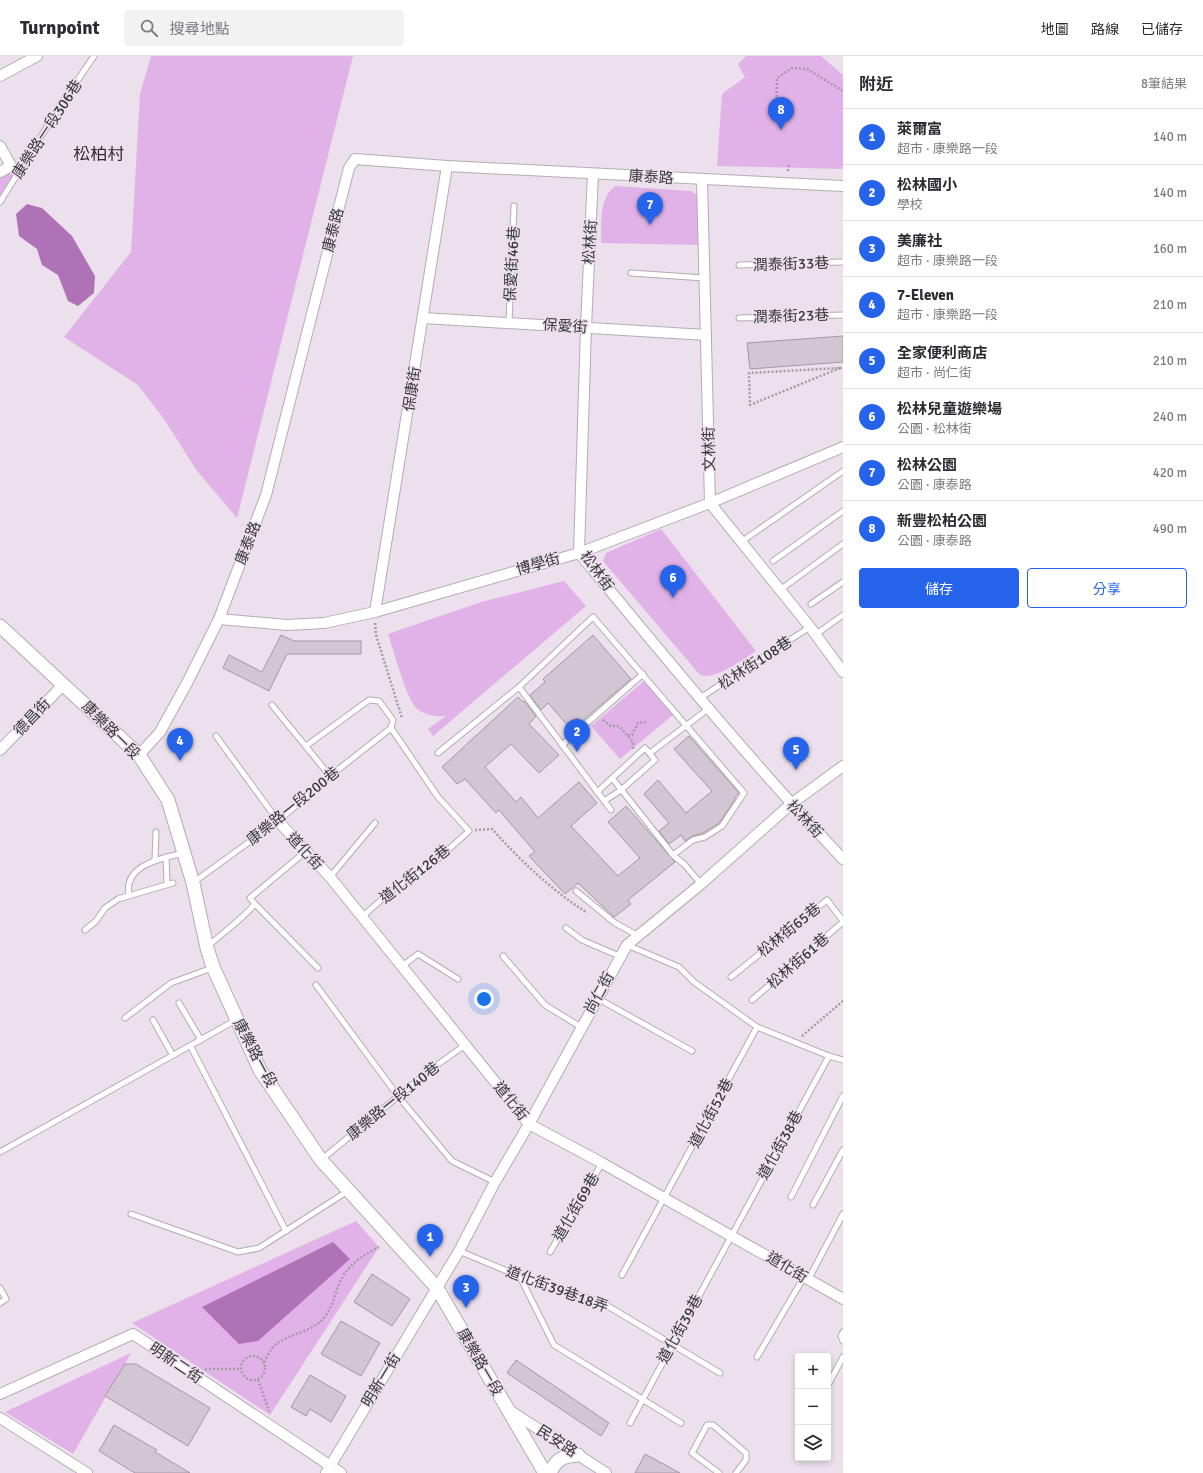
<!DOCTYPE html>
<html lang="zh-TW">
<meta charset="utf-8">
<style>
body{margin:0;font-family:Signika,"Noto Sans TC",sans-serif;background:#f2f2f3;color:#2b2b33}
.controls{position:absolute;right:12px;bottom:12px;display:grid;overflow:hidden;border-radius:4px;box-shadow:0 2px 6px #0003}
.controls button{width:36px;height:36px;display:grid;place-items:center;padding:0;border:0;border-bottom:1px solid #e1e1e2;background:#fff;color:#2b2b33;font:20px sans-serif}
.you{position:absolute;left:484px;top:943px;width:14px;height:14px;margin:-10px;border:3px solid #fff;border-radius:50%;background:#1a73e8;box-shadow:0 0 0 6px #1a73e833}
.badge{display:grid;place-items:center;width:26px;height:26px;border-radius:50%;background:#2563eb;color:#fff;font-size:13px;font-weight:700}
.pin{position:absolute;translate:-50% -33px;filter:drop-shadow(0 1px 2px #0008)}
.pin::after{content:'';position:absolute;top:21px;width:14px;height:12px;background:inherit;clip-path:polygon(0 0,100% 0,50% 100%)}
.list{margin:0;padding:0;list-style:none}
h2{display:flex;justify-content:space-between;align-items:center;height:52px;margin:0;padding:0 16px;font-size:17px}
h2 small{font-size:13px;font-weight:400;color:#7c7c81}
.list li{display:grid;grid-template-columns:26px 1fr auto;gap:12px;align-items:center;box-sizing:border-box;height:56px;padding:0 16px;border-top:1px solid #e1e1e2}
.list b{display:block;font-size:15px;white-space:nowrap}
.list p{margin:0;font-size:13px;white-space:nowrap;color:#7c7c81}
.list em{font-size:13px;font-style:normal;color:#7c7c81}
.actions{display:flex;gap:8px;padding:12px 16px}
.actions a{flex:1;padding:9px 0;border:1px solid #2563eb;border-radius:4px;text-align:center;font-size:14px;color:#2563eb}
.actions .main{background:#2563eb;color:#fff}
.icon{flex:none;width:22px;height:22px;fill:none;stroke:currentColor;stroke-width:2;stroke-linecap:round;stroke-linejoin:round}
.map{position:relative;flex:none;width:843px;height:1417px;overflow:hidden}
header{display:flex;align-items:center;gap:24px;box-sizing:border-box;height:56px;padding:0 20px;background:#fff;border-bottom:1px solid #e1e1e2}
header strong{font-size:19px}
nav{display:flex;gap:22px;margin-inline-start:auto;font-size:14px}
.search{width:280px;height:36px;background:#f2f2f3;display:flex;align-items:center;gap:10px;box-sizing:border-box;padding:0 14px;border-radius:4px;color:#7c7c81;font-size:15px}
main{display:flex}
aside{flex:1;background:#fff}
.map>svg:first-child{display:block}
.green{fill:#e1b2e7}
.water{fill:#af72b7}
.building{fill:#d1c6d2;stroke:#a298a3}
.lines{fill:none;stroke-linecap:round;stroke-linejoin:round}
.service-casing{stroke:#b5abb7;stroke-width:7}
.minor-casing{stroke:#b5abb7;stroke-width:12}
.tertiary-casing{stroke:#b5abb7;stroke-width:15}
.path{stroke:#a49ca4;stroke-width:2.5;stroke-dasharray:2 2;stroke-linecap:butt}
.service{stroke:#fff;stroke-width:5}
.minor{stroke:#fff;stroke-width:10}
.tertiary{stroke:#fff;stroke-width:13}
.labels{text-anchor:middle;dominant-baseline:central;stroke-width:3;stroke-linejoin:round;paint-order:stroke}
.street-label{font-size:15px;fill:#3a363a;stroke:#ebe0ec}
.quarter-label{font-size:17px;fill:#322a33;stroke:#ebe0ec}
</style>
<header>
<strong>Turnpoint</strong>
<div class="search"><svg class="icon" aria-label="search" viewBox="0 0 24 24"><circle cx="10" cy="10" r="6"/><path d="M15 15l6 6"/></svg>搜尋地點</div>
<nav><a>地圖</a><a>路線</a><a>已儲存</a></nav>
</header>
<main>
<div class="map">
<svg width="843" height="1417" viewBox="0 0 843 1417">
<rect width="100%" height="100%" fill="#ebe0ec"/>
<!-- green -->
<g class="green">
<path d="M151 0H353L237 462 197 415 164 363 138 329 64 281 131 196 140 38Z"/>
<path d="M746 0H821L843 19V113L717 110 722 38 745 21 738 8Z"/>
<path d="M12 113 16 115 0 140V121Z"/>
<path d="M615 130 691 135 697 139 700 189 601 187C602 168 598 143 615 130Z"/>
<path d="M661 473 756 595C743 603 715 625 700 619L603 505 606 497Z"/>
<path d="M564 525 586 550 433 680 428 673 446 660C436 660 426 660 417 653 406 642 394 595 388 578L481 546Z"/>
<path d="M644 625 673 659 620 703 591 670Z"/>
<path d="M356 1165 379 1191 270 1359 132 1267Z"/>
<path d="M131 1297 73 1398 5 1356Z"/>
</g>
<!-- water -->
<g class="water">
<path d="M27 148 42 152 72 180 95 220 94 237 78 250 68 245 58 219 42 209 37 193 19 180 16 158Z"/>
<path d="M333 1186 350 1203 258 1285 239 1288 202 1251Z"/>
</g>
<!-- building -->
<g class="building">
<path d="M843 280V306L750 313 747 287Z"/>
<path d="M281 579 294 585H361V598H287L269 635 223 612 229 599 262 616Z"/>
<path d="M593 579 631 623 581 666 577 662 568 670 548 647 541 654 530 639 545 626 543 623Z"/>
<path d="M518 641 523 646 524 645 536 660 529 668 559 699 539 717 511 688 485 711 516 746 521 741 538 762 579 726 597 747 571 770 618 820 640 802 608 766 626 750 675 806 628 844 631 848 614 861 578 827 565 838 529 800 535 796 499 754 496 757 465 723 457 728 442 711Z"/>
<path d="M689 680 739 737 735 741 734 745 719 767 703 777 692 780 685 785 681 779 669 788 659 775 669 767 644 738 658 724 686 757 712 735 674 693Z"/>
<path d="M372 1218 410 1243 392 1270 354 1246Z"/>
<path d="M341 1265 380 1287 361 1320 321 1298Z"/>
<path d="M516 1304 609 1367 601 1380 507 1317Z"/>
<path d="M125 1308H136L210 1352 188 1390 105 1340Z"/>
<path d="M310 1319 346 1340 331 1366 310 1353 306 1360 291 1351Z"/>
<path d="M114 1369 157 1394 155 1396 190 1417H135L99 1395Z"/>
<path d="M645 1398 680 1417H635Z"/>
</g>
<g class="lines">
<!-- service casing -->
<g class="service-casing">
<g id="service">
<path d="M0 146 58 53 94 0"/>
<path d="M739 209 843 206"/>
<path d="M631 217 704 222"/>
<path d="M739 262 843 259"/>
<path d="M509 266 514 150"/>
<path d="M741 486 843 415"/>
<path d="M773 505 843 455"/>
<path d="M780 534 843 488"/>
<path d="M811 548 843 526"/>
<path d="M815 579 843 559"/>
<path d="M519 631 611 754"/>
<path d="M700 642 810 571"/>
<path d="M272 649 330 720"/>
<path d="M216 680 278 765"/>
<path d="M562 689 643 618"/>
<path d="M306 690 369 644 379 645 393 664 391 672"/>
<path d="M438 697 519 631 593 561 744 737 722 770 705 781 693 784 673 799"/>
<path d="M650 697 708 653"/>
<path d="M612 722 673 799 685 809 701 828"/>
<path d="M597 736 645 692 655 704 621 734 604 745"/>
<path d="M166 801 167 827"/>
<path d="M155 804 156 776"/>
<path d="M330 821 375 767"/>
<path d="M194 826 278 765 330 720 391 672"/>
<path d="M576 835 615 867 637 879"/>
<path d="M129 839C123 809 162 802 184 797"/>
<path d="M255 848 318 912"/>
<path d="M362 861 390 836 439 802 469 775 438 741 391 672"/>
<path d="M566 872 582 884 619 900"/>
<path d="M85 874 96 865 105 852 118 843 173 827"/>
<path d="M627 889 679 911 694 926 757 971 829 1000 843 1004"/>
<path d="M208 890C224 876 241 864 255 848L250 842 305 796"/>
<path d="M503 900 545 949 581 971"/>
<path d="M401 911 418 898 458 923"/>
<path d="M731 921 827 844 843 865"/>
<path d="M316 929 398 1040 452 1105 495 1126"/>
<path d="M597 942 692 995"/>
<path d="M752 944 843 866"/>
<path d="M179 947 201 984"/>
<path d="M125 962 171 927 212 912"/>
<path d="M153 964 172 998"/>
<path d="M191 991 286 1175"/>
<path d="M0 1096 236 964"/>
<path d="M321 1104 430 1014 465 989"/>
<path d="M791 1141 843 1040"/>
<path d="M813 1149 843 1094"/>
<path d="M131 1158 238 1196 259 1192 348 1135"/>
<path d="M459 1195 526 1223 601 1246 720 1317"/>
<path d="M550 1196 602 1107"/>
<path d="M622 1219 757 971"/>
<path d="M520 1221 554 1289 681 1367"/>
<path d="M808 1224 843 1158"/>
<path d="M0 1232 6 1243 0 1247"/>
<path d="M843 1276 841 1280 843 1285"/>
<path d="M757 1301 804 1221"/>
<path d="M828 1329 843 1301"/>
<path d="M630 1367 829 1000"/>
<path d="M719 1417 692 1397 707 1369H713L746 1397V1404L736 1417"/>
</g>
</g>
<!-- minor casing -->
<g class="minor-casing">
<g id="minor">
<path d="M0 20 37 0"/>
<path d="M0 90 11 110 0 116"/>
<path d="M593 118 586 271 579 497C665 601 750 705 843 803"/>
<path d="M702 124 710 447 810 571 843 616"/>
<path d="M423 262 706 279"/>
<path d="M375 556 447 110"/>
<path d="M219 563 287 569 324 567 375 556 579 497 710 447 843 391"/>
<path d="M0 694 64 628"/>
<path d="M139 699 160 676 187 627 219 563 266 439 349 112 355 103 447 110 843 130"/>
<path d="M278 765 330 821 529 1068 602 1107 843 1243"/>
<path d="M0 1338 133 1278 341 1417"/>
<path d="M509 1354 606 1417"/>
<path d="M0 1362 87 1417"/>
<path d="M326 1417 459 1195 495 1126 529 1068 627 889 701 828 791 748 843 710"/>
</g>
</g>
<!-- tertiary casing -->
<g class="tertiary-casing">
<g id="tertiary">
<path d="M0 570 139 699 168 744 193 827 207 892 213 911 260 1014 321 1104 437 1232 545 1417"/>
<path d="M550 1417C556 1403 563 1400 578 1399"/>
</g>
</g>
<!-- path -->
<g class="path">
<path d="M776 65 777 22 792 12 807 13 843 35"/>
<path d="M788 115 789 108"/>
<path d="M840 312 750 349 749 317 840 312H843"/>
<path d="M375 567 376 579 402 662"/>
<path d="M603 664 611 670H619L633 686V693"/>
<path d="M628 680 632 679 638 667 646 666"/>
<path d="M475 774 492 773C520 804 551 834 586 856"/>
<path d="M802 980 843 945"/>
<circle cx="253" cy="1312" r="12"/>
<path d="M264 1306C267 1301 270 1294 274 1290 287 1278 309 1277 322 1264 332 1254 334 1240 339 1228 347 1209 362 1200 379 1191"/>
<path d="M205 1313H240"/>
<path d="M258 1324 269 1355"/>
</g>
<!-- service -->
<use href="#service" class="service"/>
<!-- minor -->
<use href="#minor" class="minor"/>
<!-- tertiary -->
<use href="#tertiary" class="tertiary"/>
</g>
<g class="labels">
<!-- street labels -->
<g class="street-label">
<text transform="translate(47 73) rotate(-57)">康樂路一段306巷</text>
<text transform="translate(651 121) rotate(3)">康泰路</text>
<text transform="translate(333 174) rotate(-76)">康泰路</text>
<text transform="translate(590 186) rotate(-87)">松林街</text>
<text transform="translate(512 208) rotate(-87)">保愛街46巷</text>
<text transform="translate(791 208) rotate(-2)">潤泰街33巷</text>
<text transform="translate(791 260) rotate(-2)">潤泰街23巷</text>
<text transform="translate(565 270) rotate(4)">保愛街</text>
<text transform="translate(412 333) rotate(-81)">保康街</text>
<text transform="translate(709 393) rotate(-91)">文林街</text>
<text transform="translate(248 487) rotate(-69)">康泰路</text>
<text transform="translate(538 508) rotate(-16)">博學街</text>
<text transform="translate(597 515) rotate(54)">松林街</text>
<text transform="translate(755 607) rotate(-33)">松林街108巷</text>
<text transform="translate(32 661) rotate(-46)">德昌街</text>
<text transform="translate(111 674) rotate(45)">康樂路一段</text>
<text transform="translate(293 750) rotate(-39)">康樂路一段200巷</text>
<text transform="translate(805 763) rotate(47)">松林街</text>
<text transform="translate(305 795) rotate(47)">道化街</text>
<text transform="translate(415 818) rotate(-38)">道化街126巷</text>
<text transform="translate(789 874) rotate(-39)">松林街65巷</text>
<text transform="translate(798 905) rotate(-41)">松林街61巷</text>
<text transform="translate(599 937) rotate(-61)">尚仁街</text>
<text transform="translate(255 997) rotate(62)">康樂路一段</text>
<text transform="translate(393 1045) rotate(-39)">康樂路一段140巷</text>
<text transform="translate(511 1045) rotate(51)">道化街</text>
<text transform="translate(711 1057) rotate(-62)">道化街52巷</text>
<text transform="translate(780 1089) rotate(-61)">道化街38巷</text>
<text transform="translate(576 1151) rotate(-60)">道化街69巷</text>
<text transform="translate(787 1211) rotate(31)">道化街</text>
<text transform="translate(557 1233) rotate(20)">道化街39巷18弄</text>
<text transform="translate(680 1273) rotate(-61)">道化街39巷</text>
<text transform="translate(480 1306) rotate(60)">康樂路一段</text>
<text transform="translate(176 1307) rotate(34)">明新二街</text>
<text transform="translate(381 1324) rotate(-59)">明新一街</text>
<text transform="translate(557 1385) rotate(33)">民安路</text>
</g>
<!-- quarter labels -->
<g class="quarter-label">
<text x="99" y="98">松柏村</text>
</g>
</g>
</svg>
<div class="controls">
<button>+</button>
<button>−</button>
<button><svg class="icon" aria-label="layers" viewBox="0 0 24 24"><path d="M12 4l9 5-9 5-9-5zM3 14l9 5 9-5"/></svg></button>
</div>
<div class="you"></div>
<div class="pin badge" style="left:430px;top:1201px">1</div>
<div class="pin badge" style="left:577px;top:696px">2</div>
<div class="pin badge" style="left:466px;top:1252px">3</div>
<div class="pin badge" style="left:180px;top:705px">4</div>
<div class="pin badge" style="left:796px;top:714px">5</div>
<div class="pin badge" style="left:673px;top:542px">6</div>
<div class="pin badge" style="left:650px;top:169px">7</div>
<div class="pin badge" style="left:781px;top:74px">8</div>
</div>
<aside>
<h2>附近<small>8筆結果</small></h2>
<ul class="list">
<li><span class="badge">1</span><div><b>萊爾富</b><p>超市 · 康樂路一段</p></div><em>140 m</em></li>
<li><span class="badge">2</span><div><b>松林國小</b><p>學校</p></div><em>140 m</em></li>
<li><span class="badge">3</span><div><b>美廉社</b><p>超市 · 康樂路一段</p></div><em>160 m</em></li>
<li><span class="badge">4</span><div><b>7-Eleven</b><p>超市 · 康樂路一段</p></div><em>210 m</em></li>
<li><span class="badge">5</span><div><b>全家便利商店</b><p>超市 · 尚仁街</p></div><em>210 m</em></li>
<li><span class="badge">6</span><div><b>松林兒童遊樂場</b><p>公園 · 松林街</p></div><em>240 m</em></li>
<li><span class="badge">7</span><div><b>松林公園</b><p>公園 · 康泰路</p></div><em>420 m</em></li>
<li><span class="badge">8</span><div><b>新豐松柏公園</b><p>公園 · 康泰路</p></div><em>490 m</em></li>
</ul>
<div class="actions"><a class="main">儲存</a><a>分享</a></div>
</aside>
</main>
